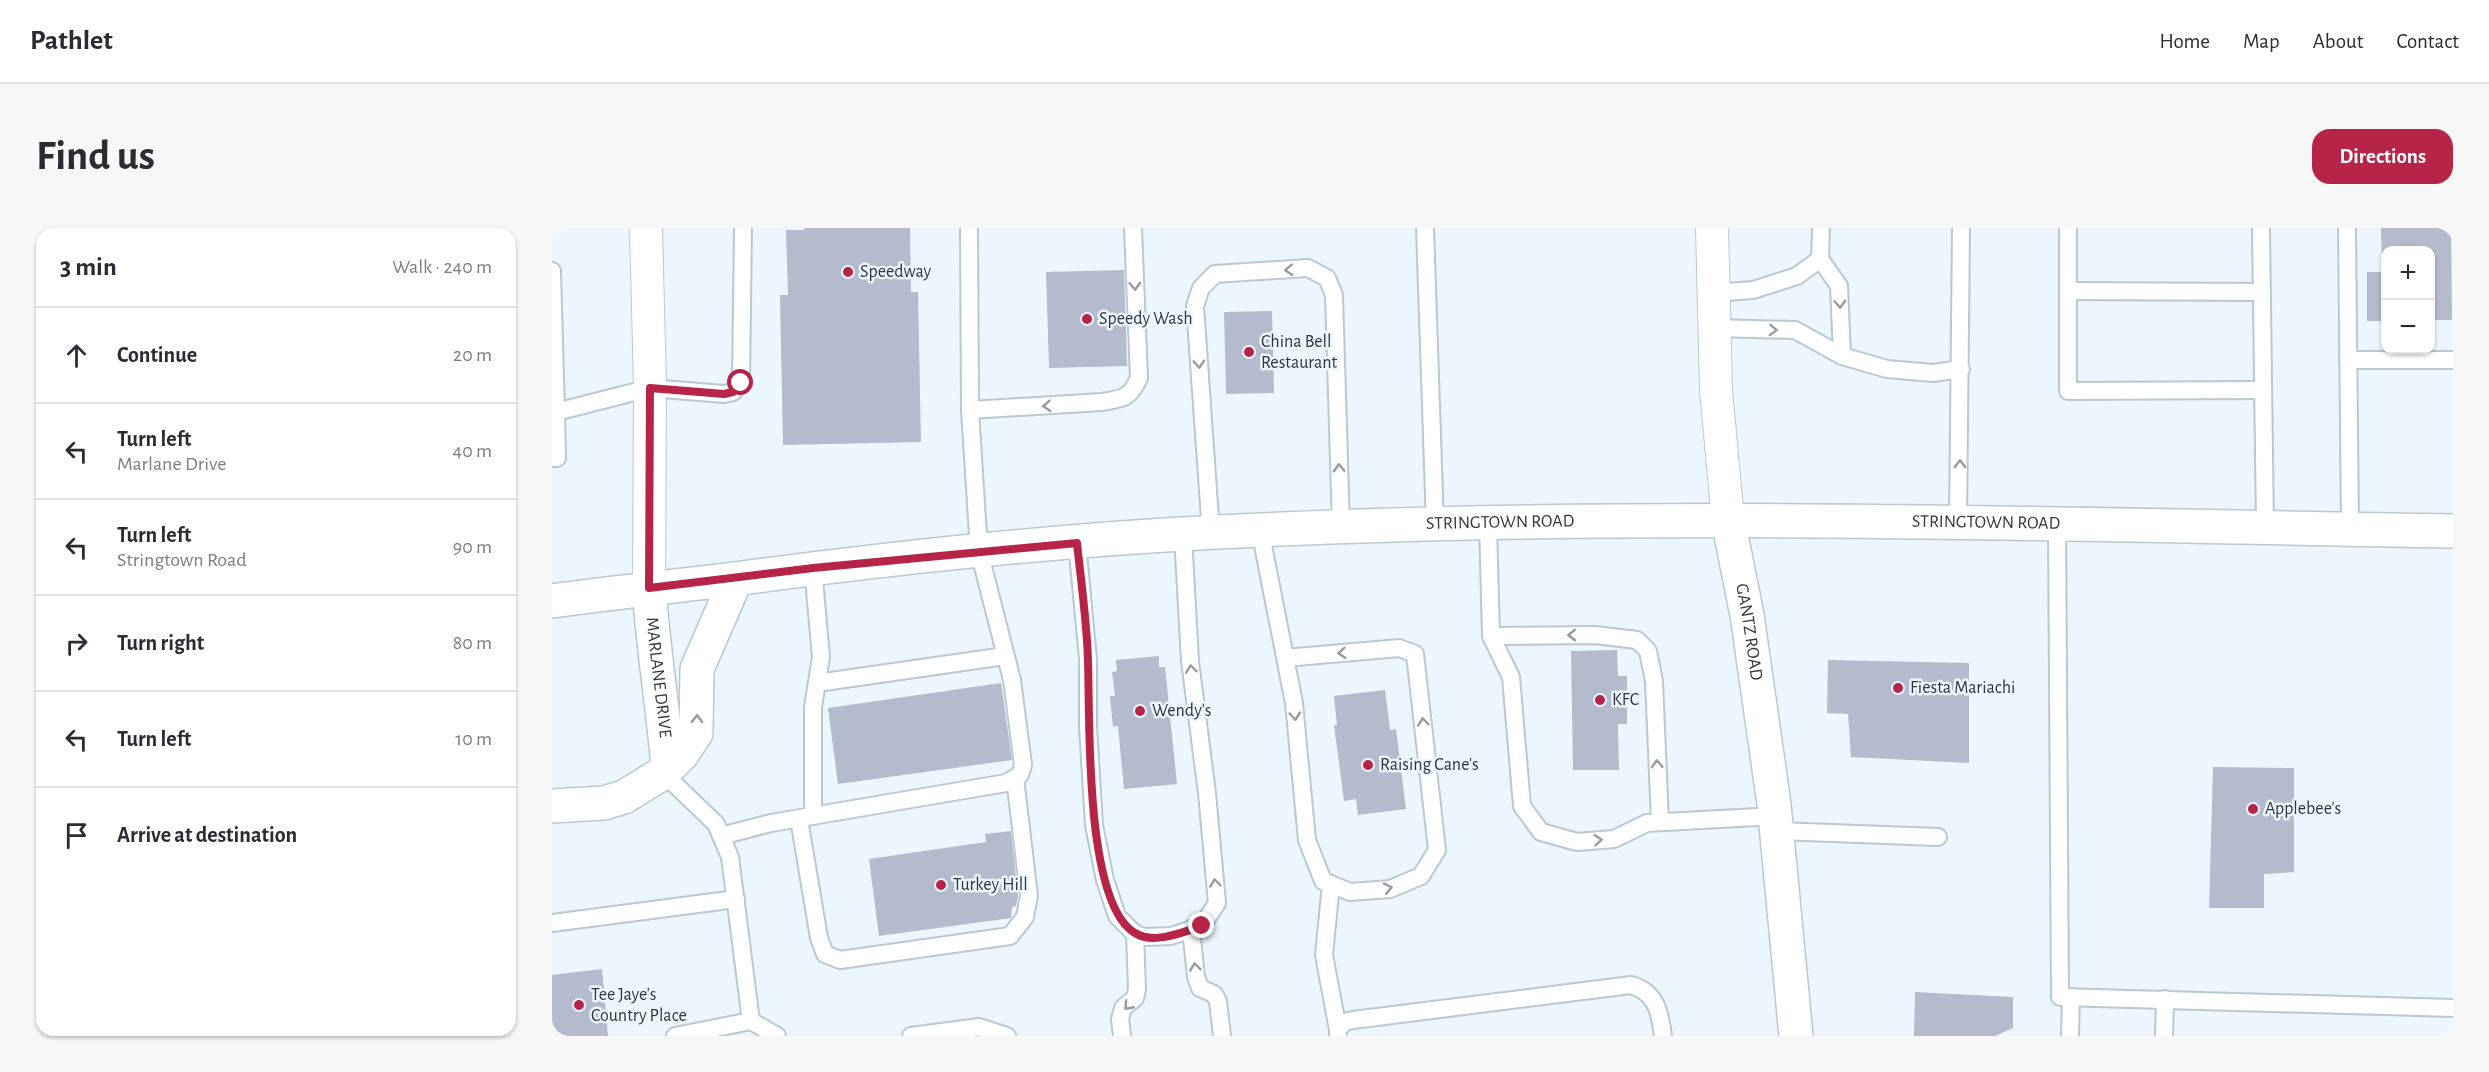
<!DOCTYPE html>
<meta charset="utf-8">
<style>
body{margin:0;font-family:"Alegreya Sans",sans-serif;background:#f7f7f7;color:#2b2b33}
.controls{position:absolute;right:18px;top:18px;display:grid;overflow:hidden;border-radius:12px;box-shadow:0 2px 4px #0004}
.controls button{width:54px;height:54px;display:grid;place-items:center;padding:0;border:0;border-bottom:2px solid #e1e1e2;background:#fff;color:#2b2b33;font:30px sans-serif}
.stop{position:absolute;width:18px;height:18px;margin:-14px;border:4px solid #b62548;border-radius:50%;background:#fff}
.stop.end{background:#b62548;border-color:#fff;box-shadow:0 2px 6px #0008}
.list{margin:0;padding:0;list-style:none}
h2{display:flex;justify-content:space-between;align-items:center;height:78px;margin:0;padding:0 24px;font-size:26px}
h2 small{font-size:20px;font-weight:400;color:#7c7c81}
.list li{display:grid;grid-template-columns:39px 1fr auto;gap:18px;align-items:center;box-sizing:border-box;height:96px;padding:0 24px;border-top:2px solid #e1e1e2}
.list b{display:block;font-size:22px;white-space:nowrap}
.list p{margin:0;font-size:20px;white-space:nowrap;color:#7c7c81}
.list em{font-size:20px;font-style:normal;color:#7c7c81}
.icon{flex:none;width:33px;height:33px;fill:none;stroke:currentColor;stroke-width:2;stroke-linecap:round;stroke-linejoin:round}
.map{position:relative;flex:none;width:1901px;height:808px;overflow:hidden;border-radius:18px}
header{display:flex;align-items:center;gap:36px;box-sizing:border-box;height:84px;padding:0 30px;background:#fff;border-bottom:2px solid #e1e1e2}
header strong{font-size:28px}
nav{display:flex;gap:33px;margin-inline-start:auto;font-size:21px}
.intro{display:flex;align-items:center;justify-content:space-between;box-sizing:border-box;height:144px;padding:0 36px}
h1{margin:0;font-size:42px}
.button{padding:15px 27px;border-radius:18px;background:#b62548;color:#fff;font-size:21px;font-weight:700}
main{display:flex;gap:36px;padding:0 36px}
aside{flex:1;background:#fff;border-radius:18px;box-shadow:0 2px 4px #0004}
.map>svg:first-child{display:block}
.building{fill:#b3bbcc}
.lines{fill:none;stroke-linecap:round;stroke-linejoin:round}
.service-casing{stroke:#b8c9d5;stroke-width:20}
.minor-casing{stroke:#b8c9d5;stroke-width:34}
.tertiary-casing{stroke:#b8c9d5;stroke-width:36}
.secondary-casing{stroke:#b8c9d5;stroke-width:36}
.service{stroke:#fff;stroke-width:16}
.minor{stroke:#fff;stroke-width:32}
.tertiary{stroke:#fff;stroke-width:33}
.secondary{stroke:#fff;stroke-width:33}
.oneway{stroke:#989b9e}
.route{stroke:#b62548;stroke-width:8}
.poi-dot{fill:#b62548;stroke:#ebf6fe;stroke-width:2}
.labels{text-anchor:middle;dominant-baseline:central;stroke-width:5;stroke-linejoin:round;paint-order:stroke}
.poi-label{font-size:18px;fill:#30373c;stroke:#ebf6fe;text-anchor:start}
.street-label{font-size:18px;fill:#30373c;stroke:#ebf6fe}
</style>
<header>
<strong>Pathlet</strong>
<nav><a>Home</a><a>Map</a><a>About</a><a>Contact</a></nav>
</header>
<div class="intro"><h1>Find us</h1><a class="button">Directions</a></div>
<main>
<aside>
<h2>3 min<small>Walk · 240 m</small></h2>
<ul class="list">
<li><svg class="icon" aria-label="ahead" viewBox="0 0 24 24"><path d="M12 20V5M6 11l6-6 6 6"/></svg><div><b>Continue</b></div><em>20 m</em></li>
<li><svg class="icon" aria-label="left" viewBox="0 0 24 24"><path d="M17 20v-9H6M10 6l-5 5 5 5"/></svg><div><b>Turn left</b><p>Marlane Drive</p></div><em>40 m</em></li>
<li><svg class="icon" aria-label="left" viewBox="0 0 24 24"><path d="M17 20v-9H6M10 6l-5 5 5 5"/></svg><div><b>Turn left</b><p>Stringtown Road</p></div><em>90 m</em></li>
<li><svg class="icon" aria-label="right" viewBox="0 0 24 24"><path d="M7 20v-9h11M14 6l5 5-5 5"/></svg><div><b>Turn right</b></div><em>80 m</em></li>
<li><svg class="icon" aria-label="left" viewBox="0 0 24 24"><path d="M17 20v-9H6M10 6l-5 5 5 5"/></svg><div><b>Turn left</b></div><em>10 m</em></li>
<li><svg class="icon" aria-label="arrive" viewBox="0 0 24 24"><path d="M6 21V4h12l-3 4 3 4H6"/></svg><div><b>Arrive at destination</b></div></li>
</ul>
</aside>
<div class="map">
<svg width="1901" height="808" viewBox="0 0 1901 808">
<rect width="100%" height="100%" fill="#ebf6fe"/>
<!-- building -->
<g class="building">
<path d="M252 0H358L359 64H366L369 214 231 217 228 67H236L234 2H252Z"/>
<path d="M1829 0H1899L1900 92H1878V22H1833V93H1815V44H1830Z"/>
<path d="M572 42 575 138 497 140 494 44Z"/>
<path d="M720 83 722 165 674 166 672 84Z"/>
<path d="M1065 422 1066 448H1075V496H1066L1067 542H1021L1019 423Z"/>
<path d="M607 428V439H613L625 556 572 561 566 498 561 499 558 468H563L560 444 565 443 564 432Z"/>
<path d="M1276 432 1417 435V535L1299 529 1296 486 1275 485Z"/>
<path d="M449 455 460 532 286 556 276 480Z"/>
<path d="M833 462 838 502 844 501 854 581 806 587 804 571 792 573 782 497H785L782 468Z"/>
<path d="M1661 539 1742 540V644L1712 646V680H1657Z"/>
<path d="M459 603 466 668 464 678 460 679 459 690 327 708 317 631 434 614 433 606Z"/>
<path d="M50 741 56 808H0V747Z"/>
<path d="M1363 764 1461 769V800L1443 808H1362Z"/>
</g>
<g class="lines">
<!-- service casing -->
<g class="service-casing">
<g id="service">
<path d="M873 0 883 297"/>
<path d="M1516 0V163L1711 162"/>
<path d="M1709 0 1713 300"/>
<path d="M1795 0 1798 301"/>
<path d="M1268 31 1287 58 1290 128"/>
<path d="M0 43 4 184"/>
<path d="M1516 63 1710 64"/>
<path d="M1161 65 1201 62 1245 48 1268 31 1269 0"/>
<path d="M1162 100 1243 102 1290 128 1335 141 1381 145 1409 141"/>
<path d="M1796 132H1901"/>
<path d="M418 182 550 174C572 170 577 171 587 150L581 0"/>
<path d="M0 230H5L4 184 98 160 172 166 181 164 189 155 191 0"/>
<path d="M1406 295 1409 0"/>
<path d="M936 296 939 408 959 449 970 578 989 604 1025 614 1062 611 1095 595 1223 588"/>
<path d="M1505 297 1508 769 1901 780"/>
<path d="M708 302 742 475 755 612 771 653 798 664 838 661 869 648 885 622 863 426 847 420 733 430"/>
<path d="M659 305 643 78 649 60 663 46 756 40 775 50 782 67 789 299"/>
<path d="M525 315 536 431V499L542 597 553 652 565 688 583 706 593 709 619 708 650 698 665 675 655 565 638 433 631 307"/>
<path d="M261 340 269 429 261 479V588"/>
<path d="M939 408 1043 407 1085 412 1096 423 1102 453 1108 594"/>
<path d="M265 455 453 428"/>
<path d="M111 545 164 596 178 629 199 793 225 808"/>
<path d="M247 591 267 710 273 726 288 732 458 708 473 689 477 668 463 550"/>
<path d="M1225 603 1386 609"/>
<path d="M169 608 219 595 454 555 468 547 471 537 460 452 427 323 418 182 417 0"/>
<path d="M779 656 772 727 786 802"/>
<path d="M0 695 184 671"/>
<path d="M639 701 644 749 648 760 662 766 666 773 670 808"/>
<path d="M123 808 199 793"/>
<path d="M359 808 427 799 455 808"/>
<path d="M570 808 568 791 571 780 583 770 585 761 583 706"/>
<path d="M786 808V802L792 794 801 792 1079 757C1104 764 1108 784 1111 808"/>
<path d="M1518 808 1519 769"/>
<path d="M1612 808 1613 771"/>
</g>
</g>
<!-- minor casing -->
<g class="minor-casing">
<g id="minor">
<path d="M94 0 98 160 97 360"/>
<path d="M1160 0 1164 162 1176 292"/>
</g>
</g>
<!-- tertiary casing -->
<g class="tertiary-casing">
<g id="tertiary">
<path id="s1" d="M97 360C101 420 111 479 116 539"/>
<path d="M0 578 52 575 72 569 111 545 130 526 144 505 145 441 184 351"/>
</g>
</g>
<!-- secondary casing -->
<g class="secondary-casing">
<g id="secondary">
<path id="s2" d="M1176 292 1195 387 1222 576 1244 808"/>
<path id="s3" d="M0 373C63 364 127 358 190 350 348 329 507 312 666 304 1077 283 1490 296 1901 303"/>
</g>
</g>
<!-- service -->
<use href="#service" class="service"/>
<!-- minor -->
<use href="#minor" class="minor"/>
<!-- tertiary -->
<use href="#tertiary" class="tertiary"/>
<!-- secondary -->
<use href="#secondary" class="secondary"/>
</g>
<!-- one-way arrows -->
<defs><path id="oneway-chevron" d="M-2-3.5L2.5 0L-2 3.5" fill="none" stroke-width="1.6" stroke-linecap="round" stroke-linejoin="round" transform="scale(1.5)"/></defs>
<g class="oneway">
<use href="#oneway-chevron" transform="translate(737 42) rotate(177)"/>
<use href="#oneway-chevron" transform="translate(583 58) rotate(88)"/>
<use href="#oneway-chevron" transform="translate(1288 76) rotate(88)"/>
<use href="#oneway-chevron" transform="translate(1221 102) rotate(2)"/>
<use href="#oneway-chevron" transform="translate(647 136) rotate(86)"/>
<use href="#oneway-chevron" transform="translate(495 178) rotate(176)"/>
<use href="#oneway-chevron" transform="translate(1408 236) rotate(-89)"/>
<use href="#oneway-chevron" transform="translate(787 240) rotate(-92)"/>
<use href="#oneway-chevron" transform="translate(1020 407) rotate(180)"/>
<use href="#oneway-chevron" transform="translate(790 425) rotate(175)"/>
<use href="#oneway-chevron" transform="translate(639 441) rotate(-97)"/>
<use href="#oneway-chevron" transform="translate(743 488) rotate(85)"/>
<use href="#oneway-chevron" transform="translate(145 491) rotate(-89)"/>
<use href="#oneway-chevron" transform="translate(871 494) rotate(-97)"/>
<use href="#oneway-chevron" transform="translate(1105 536) rotate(-92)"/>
<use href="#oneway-chevron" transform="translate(1046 612) rotate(-5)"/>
<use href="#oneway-chevron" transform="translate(663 655) rotate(-96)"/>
<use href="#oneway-chevron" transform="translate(836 660) rotate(-12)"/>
<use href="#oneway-chevron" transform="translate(643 739) rotate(-97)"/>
<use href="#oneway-chevron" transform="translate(576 778) rotate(132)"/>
</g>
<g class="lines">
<!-- route -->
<path class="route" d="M189 155 181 164 172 166 98 160 97 360 261 340 525 315C529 354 535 394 536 433 538 490 532 675 583 705 602 717 631 704 650 698"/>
</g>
<!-- markers -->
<g class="poi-dot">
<circle cx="296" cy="44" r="6"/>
<circle cx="535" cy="91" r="6"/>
<circle cx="697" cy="124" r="6"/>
<circle cx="1346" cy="460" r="6"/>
<circle cx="1048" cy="472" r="6"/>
<circle cx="588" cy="483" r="6"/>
<circle cx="816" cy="537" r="6"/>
<circle cx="1701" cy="581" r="6"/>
<circle cx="389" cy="657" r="6"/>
<circle cx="27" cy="777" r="6"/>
</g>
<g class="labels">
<!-- poi labels -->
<g class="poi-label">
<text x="308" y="44">Speedway</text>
<text x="547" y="91">Speedy Wash</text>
<text x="709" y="114">China Bell<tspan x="709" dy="21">Restaurant</tspan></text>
<text x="1358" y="460">Fiesta Mariachi</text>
<text x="1060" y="472">KFC</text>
<text x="600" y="483">Wendy's</text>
<text x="828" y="537">Raising Cane's</text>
<text x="1713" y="581">Applebee's</text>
<text x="401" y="657">Turkey Hill</text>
<text x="39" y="767">Tee Jaye's<tspan x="39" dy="21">Country Place</tspan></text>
</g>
<!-- street labels -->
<g class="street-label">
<text stroke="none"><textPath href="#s3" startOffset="952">STRINGTOWN ROAD</textPath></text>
<text stroke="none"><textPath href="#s3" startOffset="1438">STRINGTOWN ROAD</textPath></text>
<text stroke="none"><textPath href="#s2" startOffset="114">GANTZ ROAD</textPath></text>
<text stroke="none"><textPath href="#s1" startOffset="90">MARLANE DRIVE</textPath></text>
</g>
</g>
</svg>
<div class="controls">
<button>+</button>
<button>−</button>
</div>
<div class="stop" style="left:189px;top:155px"></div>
<div class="stop end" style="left:650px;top:698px"></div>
</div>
</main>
